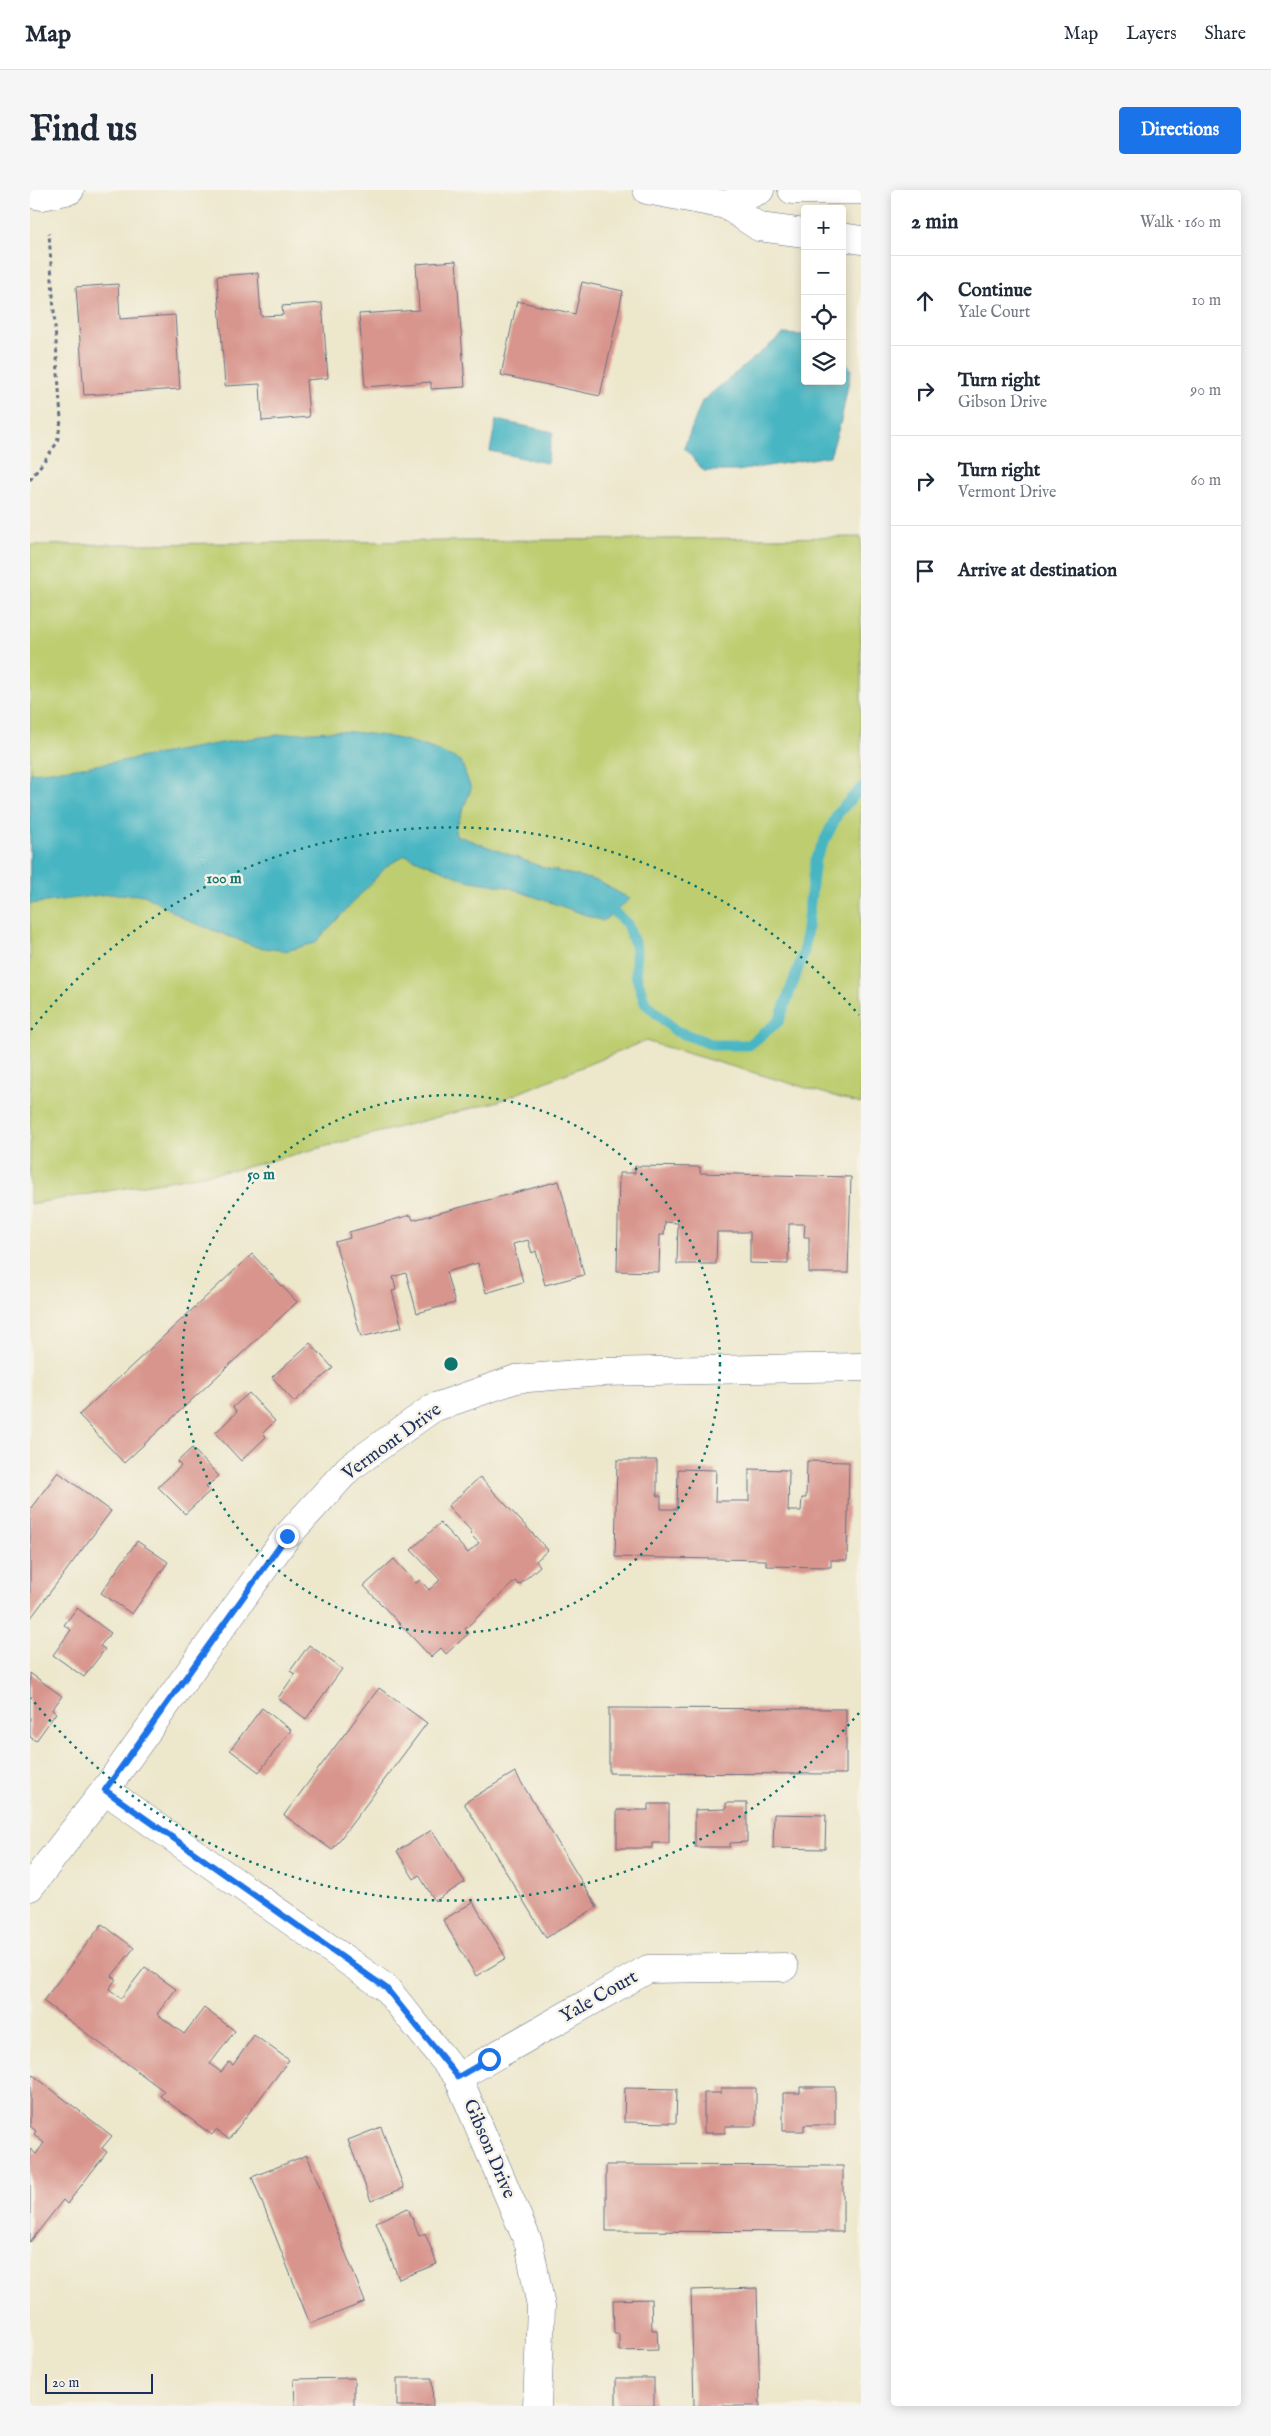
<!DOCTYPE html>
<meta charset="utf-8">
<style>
body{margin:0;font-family:"IM FELL English",serif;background:#f6f6f7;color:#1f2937}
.controls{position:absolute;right:15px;top:15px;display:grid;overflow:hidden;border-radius:5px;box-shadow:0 2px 12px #0003}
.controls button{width:45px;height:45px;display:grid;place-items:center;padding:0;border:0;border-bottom:1px solid #e0e1e3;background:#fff;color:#1f2937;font:25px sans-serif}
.scale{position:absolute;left:15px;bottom:12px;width:108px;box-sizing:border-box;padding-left:5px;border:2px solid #1b2f5e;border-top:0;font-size:14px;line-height:18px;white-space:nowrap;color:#1b2f5e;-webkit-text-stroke:4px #f7f3e8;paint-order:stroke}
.stop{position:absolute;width:15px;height:15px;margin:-11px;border:4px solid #1a73e8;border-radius:50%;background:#fff}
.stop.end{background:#1a73e8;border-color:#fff;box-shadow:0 1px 5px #0008}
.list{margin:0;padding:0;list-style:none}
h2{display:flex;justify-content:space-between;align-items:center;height:65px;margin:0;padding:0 20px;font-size:21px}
h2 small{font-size:16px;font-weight:400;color:#747a83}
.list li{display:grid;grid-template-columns:32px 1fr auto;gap:15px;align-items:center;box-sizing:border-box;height:90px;padding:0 20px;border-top:1px solid #e0e1e3}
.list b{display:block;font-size:19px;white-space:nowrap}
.list p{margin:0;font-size:16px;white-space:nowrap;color:#747a83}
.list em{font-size:16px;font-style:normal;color:#747a83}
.icon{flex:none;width:28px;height:28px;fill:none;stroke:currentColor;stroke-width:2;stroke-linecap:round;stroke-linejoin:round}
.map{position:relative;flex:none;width:831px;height:2216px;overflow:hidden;border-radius:5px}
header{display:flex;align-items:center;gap:30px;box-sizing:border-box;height:70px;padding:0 25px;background:#fff;border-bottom:1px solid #e0e1e3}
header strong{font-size:24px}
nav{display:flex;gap:28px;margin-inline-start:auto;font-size:18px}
.intro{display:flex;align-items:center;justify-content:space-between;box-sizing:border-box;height:120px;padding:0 30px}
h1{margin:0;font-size:35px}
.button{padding:12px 22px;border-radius:5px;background:#1a73e8;color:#fff;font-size:18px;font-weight:700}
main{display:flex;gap:30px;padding:0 30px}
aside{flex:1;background:#fff;border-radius:5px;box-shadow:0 2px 12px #0003}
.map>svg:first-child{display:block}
.green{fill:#bdcd70;stroke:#6c7e67}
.water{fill:#47b5c2;stroke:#317290}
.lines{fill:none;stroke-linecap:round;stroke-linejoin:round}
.stream{stroke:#47b5c2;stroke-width:11}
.building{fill:#d8958d}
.street-casing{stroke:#646f84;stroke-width:29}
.path{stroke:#646f84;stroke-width:3;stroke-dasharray:4 4;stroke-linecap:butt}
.street{stroke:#fff;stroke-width:28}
.route{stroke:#1a73e8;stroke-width:6}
.ring{fill:none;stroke:#0f766e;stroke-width:2.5;stroke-dasharray:2.5 5}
.labels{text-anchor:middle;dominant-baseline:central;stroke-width:5;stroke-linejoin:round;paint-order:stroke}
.street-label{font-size:19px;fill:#1b2f5e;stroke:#f7f3e8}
.centre{fill:#0f766e;stroke:#f7f3e8;stroke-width:2.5}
.ring-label{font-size:15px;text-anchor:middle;font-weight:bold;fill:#0f766e;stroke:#f7f3e8;stroke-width:5;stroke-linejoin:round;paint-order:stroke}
</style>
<header>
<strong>Map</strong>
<nav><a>Map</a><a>Layers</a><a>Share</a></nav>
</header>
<div class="intro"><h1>Find us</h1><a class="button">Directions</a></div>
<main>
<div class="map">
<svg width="831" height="2216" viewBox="0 0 831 2216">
<rect width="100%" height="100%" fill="#f7f3e8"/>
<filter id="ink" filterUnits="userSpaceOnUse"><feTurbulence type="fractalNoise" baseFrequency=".02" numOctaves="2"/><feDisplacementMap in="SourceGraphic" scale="10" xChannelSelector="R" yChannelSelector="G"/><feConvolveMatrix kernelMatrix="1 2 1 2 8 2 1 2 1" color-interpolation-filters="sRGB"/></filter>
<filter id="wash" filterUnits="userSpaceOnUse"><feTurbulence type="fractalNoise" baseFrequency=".0096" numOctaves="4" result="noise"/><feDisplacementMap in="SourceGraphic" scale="20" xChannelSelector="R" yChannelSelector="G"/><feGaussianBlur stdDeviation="1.12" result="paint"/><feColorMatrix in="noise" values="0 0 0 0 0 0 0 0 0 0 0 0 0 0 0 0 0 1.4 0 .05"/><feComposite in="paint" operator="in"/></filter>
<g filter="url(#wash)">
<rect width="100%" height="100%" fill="#ede7cc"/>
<!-- green -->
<path class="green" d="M831 347V914L615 851 469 911 209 979 0 1014V355Z"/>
<!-- water -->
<g class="water">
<path d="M753 144 775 145V191H812V169L821 179 811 231 800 266 707 281H674L654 258 672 211Z"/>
<path d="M466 230 523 242 517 273 460 261Z"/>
<path d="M310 541C359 545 387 550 431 571L441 599 425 640 426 645 515 678 568 691 600 709 573 731 477 697 436 690 375 665 357 676 285 753 256 761 227 757 159 731 114 705 79 704 0 714V583C104 575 206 542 310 541Z"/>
</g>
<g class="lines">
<!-- stream -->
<path class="stream" d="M584 722 597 734 606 758V785L615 813 646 841 684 855H719L749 831 774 762 785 670 808 623 831 598"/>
</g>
<g id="blocks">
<!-- building -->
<g class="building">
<path d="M426 71 435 197 401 199V192L335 197 329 124 389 120 386 74Z"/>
<path d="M228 83 231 126 253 125 252 116 292 113 298 188 276 190 279 227 232 231 230 194 195 196 187 86Z"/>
<path d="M552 92 593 101 570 206 471 185 487 111 545 124Z"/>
<path d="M88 94 90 129 145 125 150 199 54 205 46 97Z"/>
<path d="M605 976 670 977V983L821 987 818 1083H779V1047H774L775 1034H759L758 1074 720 1073V1042H687L686 1074H647L648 1033 635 1032 634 1045H630L629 1082 587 1081 589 983H605Z"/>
<path d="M529 991 554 1085 515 1095 506 1061 502 1063 498 1050 483 1054 493 1092 456 1103 448 1073 416 1082 425 1113 387 1123 376 1083 363 1087 366 1100 362 1101 372 1137 331 1147 305 1052 320 1048 319 1042 381 1025 383 1030Z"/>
<path d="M222 1064 267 1112 94 1273 49 1225Z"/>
<path d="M280 1153 303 1178 264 1212 242 1187Z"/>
<path d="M219 1203 245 1231 233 1243 236 1247 211 1271 185 1243 207 1222 203 1217Z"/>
<path d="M162 1258 189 1286 176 1297 180 1301 155 1324 128 1297 151 1276 147 1272Z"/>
<path d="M587 1270H627V1306H631V1319H647L648 1279 686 1280 685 1311H719V1279L759 1280 758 1321H771L772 1308H776L777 1271 819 1272 817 1370H801V1377L736 1376V1370L585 1367Z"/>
<path d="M28 1282 81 1321 0 1429V1319Z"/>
<path d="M450 1287 518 1360 506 1371 510 1376 489 1395 485 1391 435 1439 439 1443 416 1464 411 1458 401 1467 334 1396 364 1369 386 1393 390 1390 399 1400 410 1390 381 1360 410 1333 438 1363 449 1353 440 1344 442 1342 418 1316Z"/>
<path d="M107 1351 138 1372 102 1424 71 1403Z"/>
<path d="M47 1418 81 1443 70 1456 75 1459 54 1487 23 1465 41 1440 34 1435Z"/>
<path d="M279 1455 312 1479 276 1529 248 1508 265 1484 260 1481Z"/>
<path d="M0 1483 32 1506 22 1520 26 1523 6 1551 0 1547Z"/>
<path d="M349 1498 397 1533 302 1660 254 1625Z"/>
<path d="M232 1518 261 1540 229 1582 200 1560Z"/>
<path d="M579 1518 816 1519V1584L579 1583Z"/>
<path d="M485 1582 567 1717 516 1748 434 1613Z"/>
<path d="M696 1613H717V1652L700 1653V1657H665V1620L696 1619Z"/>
<path d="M618 1614H639V1653H622V1658H587V1620H618Z"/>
<path d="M744 1624 796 1625 795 1659 743 1658Z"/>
<path d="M402 1640 435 1692 405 1711 389 1685 384 1689 367 1661Z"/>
<path d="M443 1712 476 1768 446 1786 413 1730Z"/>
<path d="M72 1734 104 1758 82 1786 86 1789 79 1799 91 1808 115 1777 146 1799 127 1824 154 1844 174 1818 205 1841 180 1874 191 1882 199 1872 203 1875 224 1845 259 1870 199 1949 186 1940 182 1945 130 1906 134 1901 13 1811Z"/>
<path d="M3 1885 82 1946 72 1958 77 1962 37 2014 33 2010 0 2052V1959L6 1964 14 1953 4 1944 6 1941 0 1936V1890Z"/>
<path d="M770 1897H805V1935H774V1941H753V1903H770Z"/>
<path d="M595 1898 647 1899 646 1933 594 1932Z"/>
<path d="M691 1898H726V1936H695V1943H674V1903H691Z"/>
<path d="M351 1937 374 1998 341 2011 318 1950Z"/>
<path d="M277 1965 335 2112 280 2134 222 1987Z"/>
<path d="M576 1975 813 1976V2042L576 2041Z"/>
<path d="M378 2018 389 2046 395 2043 407 2074 369 2089 346 2032Z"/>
<path d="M727 2098 730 2216H664L661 2100Z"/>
<path d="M621 2109 622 2140H627L628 2160 589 2161V2144H584L583 2110Z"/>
<path d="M324 2188V2216H265L264 2189Z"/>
<path d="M367 2188H402L403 2216H367Z"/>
<rect x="586" y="2188" width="38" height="28"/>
</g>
</g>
</g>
<g filter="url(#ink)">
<use href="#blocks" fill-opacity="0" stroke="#646f84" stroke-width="1"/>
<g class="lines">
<!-- street casing -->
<g class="street-casing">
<g id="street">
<path d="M617 0 696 15"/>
<path d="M730 0 696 15 729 37 775 43"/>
<path d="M762 0H831"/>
<path d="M0 4 12 6 40 0"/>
<path d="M812 47 831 50"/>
<path d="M75 1600 356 1798 428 1887 499 2054 511 2117 507 2216"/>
<path d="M0 1697 75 1600 257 1346 319 1278 403 1218 486 1189 572 1182 831 1177"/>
<path d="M428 1887 618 1779 754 1777"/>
</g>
</g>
<!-- path -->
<path class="path" d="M0 290 27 253 31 230 19 43"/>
<!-- street -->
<use href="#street" class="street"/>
</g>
</g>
<g class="lines" filter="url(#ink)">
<!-- route -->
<path class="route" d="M257 1346 75 1600 356 1798 428 1887 459 1869"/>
</g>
<!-- distance rings -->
<g class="ring">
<circle cx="421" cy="1174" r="269"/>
<path d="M829 1523A537 537 0 0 1 1 1508M1 840A537 537 0 0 1 829 825"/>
</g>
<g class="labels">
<!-- street labels -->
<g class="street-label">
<text transform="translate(362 1252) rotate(-36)">Vermont Drive</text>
<text transform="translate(569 1807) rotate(-30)">Yale Court</text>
<text transform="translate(459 1959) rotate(67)">Gibson Drive</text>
</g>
</g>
<circle cx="421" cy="1174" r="8" class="centre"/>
<g class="ring-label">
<text x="194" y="693">100 m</text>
<text x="231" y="989">50 m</text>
</g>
</svg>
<div class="controls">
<button>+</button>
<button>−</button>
<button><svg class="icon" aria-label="locate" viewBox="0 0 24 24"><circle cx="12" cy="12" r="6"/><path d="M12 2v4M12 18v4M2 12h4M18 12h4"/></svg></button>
<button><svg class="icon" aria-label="layers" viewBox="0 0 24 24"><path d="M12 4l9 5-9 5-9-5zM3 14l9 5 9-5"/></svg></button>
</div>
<div class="scale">20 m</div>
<div class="stop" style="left:459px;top:1869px"></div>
<div class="stop end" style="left:257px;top:1346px"></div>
</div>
<aside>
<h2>2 min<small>Walk · 160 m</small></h2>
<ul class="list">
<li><svg class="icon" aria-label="ahead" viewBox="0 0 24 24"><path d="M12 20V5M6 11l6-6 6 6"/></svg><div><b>Continue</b><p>Yale Court</p></div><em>10 m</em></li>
<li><svg class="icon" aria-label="right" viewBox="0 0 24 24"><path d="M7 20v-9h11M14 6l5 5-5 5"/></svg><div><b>Turn right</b><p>Gibson Drive</p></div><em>90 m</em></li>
<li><svg class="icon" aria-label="right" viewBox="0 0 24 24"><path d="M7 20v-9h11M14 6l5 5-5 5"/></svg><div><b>Turn right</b><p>Vermont Drive</p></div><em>60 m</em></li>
<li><svg class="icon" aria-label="arrive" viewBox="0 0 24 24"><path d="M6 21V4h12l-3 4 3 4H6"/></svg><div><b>Arrive at destination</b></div></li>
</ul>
</aside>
</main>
